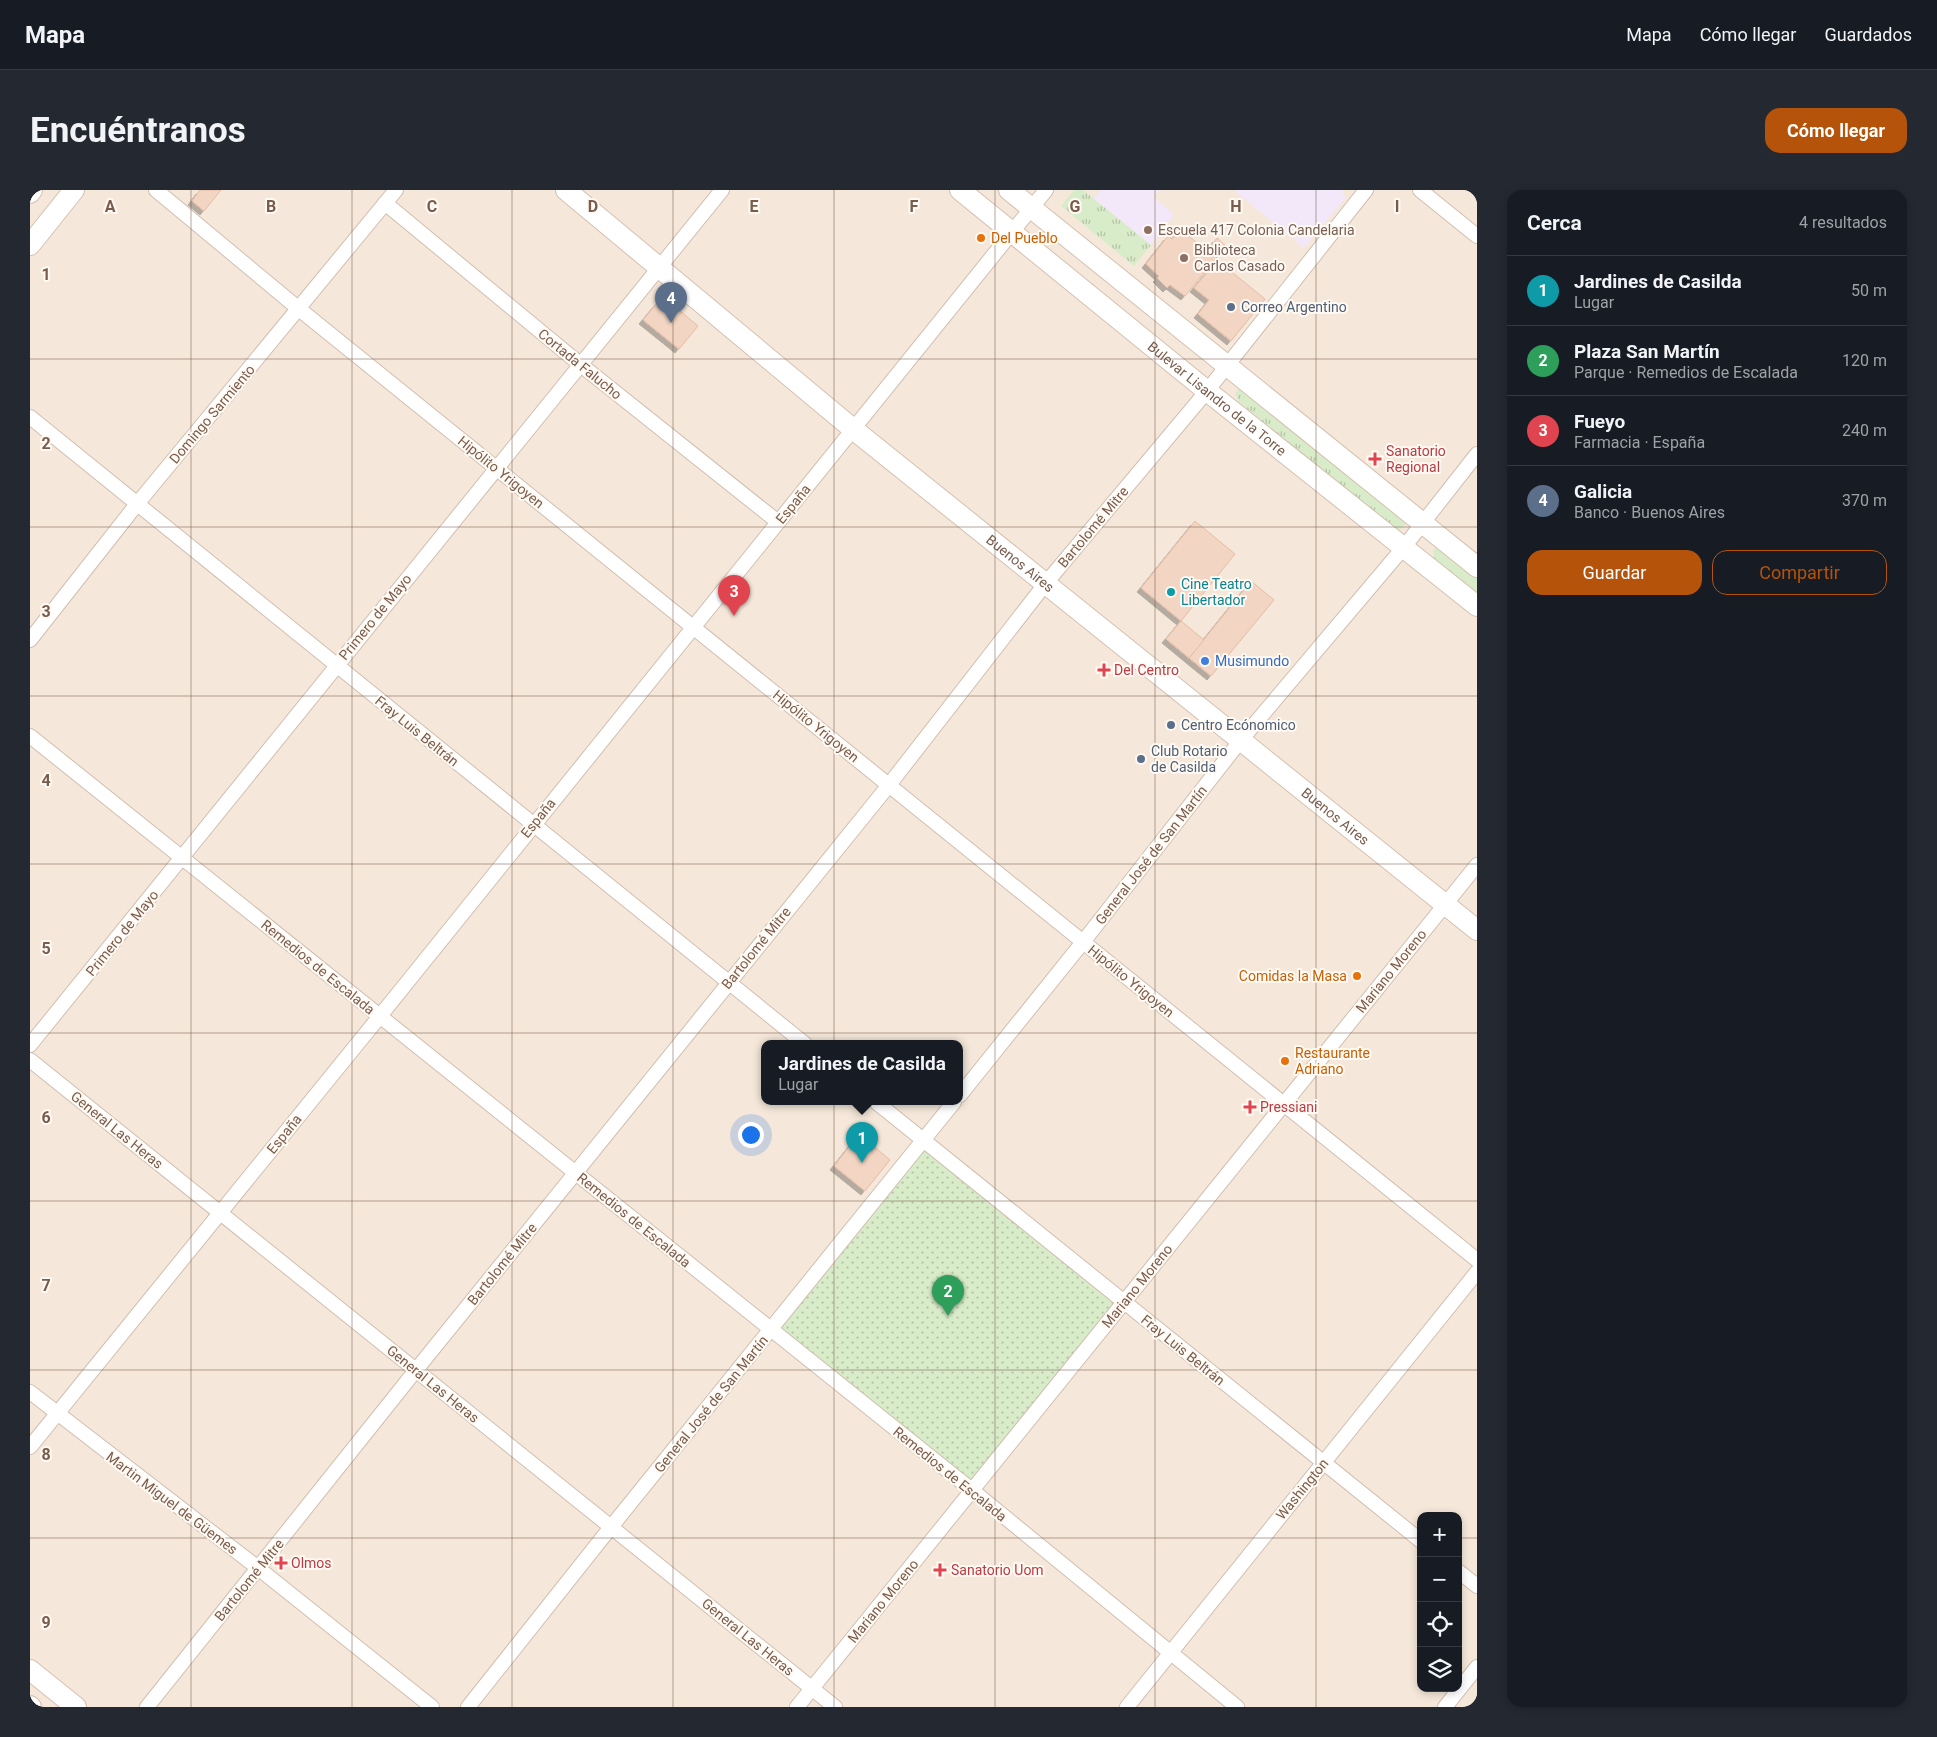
<!DOCTYPE html>
<html lang="es">
<meta charset="utf-8">
<style>
body{margin:0;font-family:Roboto,sans-serif;background:#242831;color:#f1f3f6}
.controls{position:absolute;right:15px;bottom:15px;display:grid;overflow:hidden;border-radius:10px;box-shadow:0 2px 8px #0003}
.controls button{width:45px;height:45px;display:grid;place-items:center;padding:0;border:0;border-bottom:1px solid #363941;background:#171b24;color:#f1f3f6;font:25px sans-serif}
.you{position:absolute;left:720px;top:944px;width:18px;height:18px;margin:-12px;border:4px solid #fff;border-radius:50%;background:#1a73e8;box-shadow:0 0 0 8px #1a73e833}
.badge{display:grid;place-items:center;width:32px;height:32px;border-radius:50%;background:#b45309;color:#fff;font-size:16px;font-weight:700}
.pin{position:absolute;translate:-50% -41px;filter:drop-shadow(0 1px 2px #0008)}
.pin::after{content:'';position:absolute;top:26px;width:18px;height:15px;background:inherit;clip-path:polygon(0 0,100% 0,50% 100%)}
.popup{position:absolute;left:731px;top:850px;width:202px;height:65px;box-sizing:border-box;display:grid;place-content:center;border-radius:10px;background:#171b24;filter:drop-shadow(0 1px 4px #0005);font-size:16px;white-space:nowrap;color:#9ea1a6}
.popup b{font-size:19px;color:#f1f3f6}
.popup::after{content:'';position:absolute;left:50%;top:100%;margin-left:-10px;border:10px solid transparent;border-top-color:#171b24}
.list{margin:0;padding:0;list-style:none}
h2{display:flex;justify-content:space-between;align-items:center;height:65px;margin:0;padding:0 20px;font-size:21px}
h2 small{font-size:16px;font-weight:400;color:#9ea1a6}
.list li{display:grid;grid-template-columns:32px 1fr auto;gap:15px;align-items:center;box-sizing:border-box;height:70px;padding:0 20px;border-top:1px solid #363941}
.list b{display:block;font-size:19px;white-space:nowrap}
.list p{margin:0;font-size:16px;white-space:nowrap;color:#9ea1a6}
.list em{font-size:16px;font-style:normal;color:#9ea1a6}
.actions{display:flex;gap:10px;padding:15px 20px}
.actions a{flex:1;padding:11px 0;border:1px solid #b45309;border-radius:15px;text-align:center;font-size:18px;color:#b45309}
.actions .main{background:#b45309;color:#fff}
.icon{flex:none;width:28px;height:28px;fill:none;stroke:currentColor;stroke-width:2;stroke-linecap:round;stroke-linejoin:round}
.map{position:relative;flex:none;width:1447px;height:1517px;overflow:hidden;border-radius:15px}
header{display:flex;align-items:center;gap:30px;box-sizing:border-box;height:70px;padding:0 25px;background:#171b24;border-bottom:1px solid #363941}
header strong{font-size:24px}
nav{display:flex;gap:28px;margin-inline-start:auto;font-size:18px}
.intro{display:flex;align-items:center;justify-content:space-between;box-sizing:border-box;height:120px;padding:0 30px}
h1{margin:0;font-size:35px}
.button{padding:12px 22px;border-radius:15px;background:#b45309;color:#fff;font-size:18px;font-weight:700}
main{display:flex;gap:30px;padding:0 30px}
aside{flex:1;background:#171b24;border-radius:15px;box-shadow:0 2px 8px #0003}
.map>svg:first-child{display:block}
.residential{fill:#f5e8da;fill-rule:evenodd}
.education{fill:#f3e8fa}
.grass{fill:url(#grass-tufts)}
.park{fill:url(#park-dots)}
.building{fill:#f3d5c3;stroke:#e6bba3;filter:url(#shadow)}
.lines{fill:none;stroke-linecap:round;stroke-linejoin:round}
.street-casing{stroke:#d1beb0;stroke-width:16}
.secondary-casing{stroke:#d6c0b0;stroke-width:22}
.street{stroke:#fff;stroke-width:14}
.secondary{stroke:#fff;stroke-width:20}
.grid{fill:none;stroke:#7a5c4d;stroke-width:1;stroke-opacity:0.55}
.education-dot{fill:#8d6e63;stroke:#fffaf3;stroke-width:2}
.food-dot{fill:#e8710a;stroke:#fffaf3;stroke-width:2}
.service-dot{fill:#5c6f8a;stroke:#fffaf3;stroke-width:2}
.health-dot{fill:#e0444e;stroke:#fffaf3;stroke-width:2}
.culture-dot{fill:#0f9aa8;stroke:#fffaf3;stroke-width:2}
.shop-dot{fill:#3f7fe0;stroke:#fffaf3;stroke-width:2}
.labels{text-anchor:middle;dominant-baseline:central;stroke-width:4;stroke-linejoin:round;paint-order:stroke}
.education-label{font-size:14px;fill:#785e54;stroke:#fffaf3;text-anchor:start}
.food-label{font-size:14px;fill:#c56008;stroke:#fffaf3;text-anchor:start}
.service-label{font-size:14px;fill:#4e5e75;stroke:#fffaf3;text-anchor:start}
.street-label{font-size:14px;fill:#7a5c4d;stroke:#fffaf3}
.health-label{font-size:14px;fill:#be3a42;stroke:#fffaf3;text-anchor:start}
.culture-label{font-size:14px;fill:#0d838f;stroke:#fffaf3;text-anchor:start}
.shop-label{font-size:14px;fill:#366cbe;stroke:#fffaf3;text-anchor:start}
.grid-label{font-size:16px;text-anchor:middle;font-weight:bold;fill:#7a5c4d;stroke:#fffaf3;stroke-width:4;stroke-linejoin:round;paint-order:stroke}
</style>
<header>
<strong>Mapa</strong>
<nav><a>Mapa</a><a>Cómo llegar</a><a>Guardados</a></nav>
</header>
<div class="intro"><h1>Encuéntranos</h1><a class="button">Cómo llegar</a></div>
<main>
<div class="map">
<svg width="1447" height="1517" viewBox="0 0 1447 1517">
<defs>
<pattern id="grass-tufts" width="24" height="20" patternUnits="userSpaceOnUse" patternTransform="scale(1.25)"><rect width="24" height="20" fill="#d8ecc9"/><path d="M3 7l-1-3M5 7V3M7 7l1-3M15 17l-1-3M17 17v-4M19 17l1-3" fill="none" stroke="#b4c2a5"/></pattern>
<pattern id="park-dots" width="8" height="8" patternUnits="userSpaceOnUse" patternTransform="scale(1.25)"><rect width="8" height="8" fill="#d8ecc9"/><path d="M2 2h.1M6 6h.1" fill="none" stroke="#b4c2a5" stroke-width="1.8" stroke-linecap="round"/></pattern>
<filter id="shadow"><feDropShadow dx="-4" dy="4" stdDeviation="0" flood-color="#0004"/></filter>
</defs>
<rect width="100%" height="100%" fill="#fdf6ec"/>
<!-- residential -->
<path class="residential" d="M0 0H1447V1517H0ZM734 854H930V912H734ZM1391 1326H1428V1498H1391Z"/>
<!-- education -->
<g class="education">
<path d="M1071 0H1129L1124 7 1144 25 1121 55 1064 9Z"/>
<path d="M1204 0H1313L1312 2 1316 7 1274 58Z"/>
</g>
<!-- grass -->
<g class="grass">
<path d="M1044 0H1053L1121 55 1104 76 1031 16Z"/>
<path d="M1212 196 1377 332 1371 339 1365 340 1208 211 1206 202Z"/>
<path d="M1408 355 1447 381V405L1404 370 1403 361Z"/>
</g>
<!-- park -->
<path class="park" d="M893 950 1094 1112 943 1301 741 1140Z"/>
<!-- building -->
<g class="building">
<path d="M170 0H191L174 21 162 11Z"/>
<path d="M1150 39 1177 61 1187 48 1196 56 1155 106 1140 95 1137 98 1127 88 1129 86 1116 74 1138 46 1142 49Z"/>
<path d="M1187 70 1235 109 1201 151 1168 124 1179 110 1164 98Z"/>
<path d="M637 110 668 136 649 159 613 130 627 113Z"/>
<path d="M1165 331 1205 364 1151 431 1111 398Z"/>
<path d="M1221 391 1244 410 1181 486 1159 468Z"/>
<path d="M1151 431 1174 450 1159 468 1136 449Z"/>
<path d="M829 944 860 970 835 1001 804 976Z"/>
</g>
<g class="lines">
<!-- street casing -->
<g class="street-casing">
<g id="street">
<path d="M126 0 269 119 1447 1070"/>
<path d="M1390 0 1447 46"/>
<path d="M355 13 551 175 748 332"/>
<path d="M0 227 775 854"/>
<path d="M0 450 107 314 366 0"/>
<path d="M0 546 943 1301 1207 1517"/>
<path d="M0 855 692 0"/>
<path d="M0 870 805 1517"/>
<path d="M930 905 1053 752 1211 550 1374 357 1447 264"/>
<path d="M846 912 1391 1351"/>
<path d="M0 1202 228 1378 402 1517"/>
<path d="M0 1257 350 826 1016 0"/>
<path d="M1428 1381 1447 1396"/>
<path d="M117 1517 386 1180 859 595 1016 393 1177 201 1336 0"/>
<path d="M438 1517 581 1337 924 912"/>
<path d="M767 1517 1447 675"/>
<path d="M1097 1517 1447 1082"/>
<path d="M1415 1517 1447 1477"/>
</g>
</g>
<!-- secondary casing -->
<g class="secondary-casing">
<g id="secondary">
<path id="s1" d="M536 0 823 239 1447 740"/>
<path id="s2" d="M930 0 1177 201 1447 416"/>
<path d="M979 0 1447 377"/>
<path d="M0 3 2 0"/>
<path d="M0 55 44 0"/>
<path d="M0 1480 46 1517"/>
<path d="M0 1516 1 1517"/>
</g>
</g>
<!-- street -->
<use href="#street" class="street"/>
<!-- secondary -->
<use href="#secondary" class="secondary"/>
</g>
<!-- grid -->
<path class="grid" d="M161 0V1517M322 0V1517M482 0V1517M643 0V1517M804 0V1517M965 0V1517M1125 0V1517M1286 0V1517M0 169H1447M0 337H1447M0 506H1447M0 674H1447M0 843H1447M0 1011H1447M0 1180H1447M0 1348H1391M1428 1348H1447"/>
<!-- markers -->
<g class="education-dot">
<circle cx="1118" cy="40" r="5"/>
<circle cx="1154" cy="68" r="5"/>
</g>
<g class="food-dot">
<circle cx="951" cy="48" r="5"/>
<circle cx="1327" cy="786" r="5"/>
<circle cx="1255" cy="871" r="5"/>
</g>
<g class="service-dot">
<circle cx="1201" cy="117" r="5"/>
<circle cx="1141" cy="535" r="5"/>
<circle cx="1111" cy="569" r="5"/>
</g>
<g class="health-dot">
<path d="M1342.5 261.5h5v5h5v5h-5v5h-5v-5h-5v-5h5z"/>
<path d="M1071.5 472.5h5v5h5v5h-5v5h-5v-5h-5v-5h5z"/>
<path d="M1217.5 909.5h5v5h5v5h-5v5h-5v-5h-5v-5h5z"/>
<path d="M248.5 1365.5h5v5h5v5h-5v5h-5v-5h-5v-5h5z"/>
<path d="M907.5 1372.5h5v5h5v5h-5v5h-5v-5h-5v-5h5z"/>
</g>
<circle class="culture-dot" cx="1141" cy="402" r="5"/>
<circle class="shop-dot" cx="1175" cy="471" r="5"/>
<g class="labels">
<!-- education labels -->
<g class="education-label">
<text x="1128" y="40">Escuela 417 Colonia Candelaria</text>
<text x="1164" y="60">Biblioteca<tspan x="1164" dy="16">Carlos Casado</tspan></text>
</g>
<!-- food labels -->
<g class="food-label">
<text x="961" y="48">Del Pueblo</text>
<text x="1317" y="786" text-anchor="end">Comidas la Masa</text>
<text x="1265" y="863">Restaurante<tspan x="1265" dy="16">Adriano</tspan></text>
</g>
<!-- service labels -->
<g class="service-label">
<text x="1211" y="117">Correo Argentino</text>
<text x="1151" y="535">Centro Ecónomico</text>
<text x="1121" y="561">Club Rotario<tspan x="1121" dy="16">de Casilda</tspan></text>
</g>
<!-- street labels -->
<g class="street-label">
<text transform="translate(550 174) rotate(39)">Cortada Falucho</text>
<text stroke="none"><textPath href="#s2" startOffset="331">Bulevar Lisandro de la Torre</textPath></text>
<text transform="translate(182 224) rotate(-50)">Domingo Sarmiento</text>
<text transform="translate(471 282) rotate(39)">Hipólito Yrigoyen</text>
<text transform="translate(763 314) rotate(-51)">España</text>
<text transform="translate(1063 337) rotate(-50)">Bartolomé Mitre</text>
<text stroke="none"><textPath href="#s1" startOffset="588">Buenos Aires</textPath></text>
<text transform="translate(345 427) rotate(-51)">Primero de Mayo</text>
<text transform="translate(786 536) rotate(39)">Hipólito Yrigoyen</text>
<text transform="translate(387 541) rotate(39)">Fray Luis Beltrán</text>
<text stroke="none"><textPath href="#s1" startOffset="992">Buenos Aires</textPath></text>
<text transform="translate(508 628) rotate(-51)">España</text>
<text transform="translate(1121 665) rotate(-52)">General José de San Martín</text>
<text transform="translate(92 743) rotate(-51)">Primero de Mayo</text>
<text transform="translate(726 758) rotate(-51)">Bartolomé Mitre</text>
<text transform="translate(288 777) rotate(39)">Remedios de Escalada</text>
<text transform="translate(1361 781) rotate(-51)">Mariano Moreno</text>
<text transform="translate(1101 791) rotate(39)">Hipólito Yrigoyen</text>
<text transform="translate(87 940) rotate(39)">General Las Heras</text>
<text transform="translate(254 944) rotate(-51)">España</text>
<text transform="translate(604 1030) rotate(39)">Remedios de Escalada</text>
<text transform="translate(472 1074) rotate(-51)">Bartolomé Mitre</text>
<text transform="translate(1107 1096) rotate(-51)">Mariano Moreno</text>
<text transform="translate(1153 1160) rotate(39)">Fray Luis Beltrán</text>
<text transform="translate(403 1194) rotate(39)">General Las Heras</text>
<text transform="translate(681 1214) rotate(-51)">General José de San Martín</text>
<text transform="translate(920 1284) rotate(39)">Remedios de Escalada</text>
<text transform="translate(1272 1299) rotate(-51)">Washington</text>
<text transform="translate(142 1313) rotate(37)">Martin Miguel de Güemes</text>
<text transform="translate(219 1390) rotate(-51)">Bartolomé Mitre</text>
<text transform="translate(853 1411) rotate(-51)">Mariano Moreno</text>
<text transform="translate(718 1447) rotate(39)">General Las Heras</text>
</g>
<!-- health labels -->
<g class="health-label">
<text x="1356" y="261">Sanatorio<tspan x="1356" dy="16">Regional</tspan></text>
<text x="1084" y="480">Del Centro</text>
<text x="1230" y="917">Pressiani</text>
<text x="261" y="1373">Olmos</text>
<text x="921" y="1380">Sanatorio Uom</text>
</g>
<!-- culture labels -->
<g class="culture-label">
<text x="1151" y="394">Cine Teatro<tspan x="1151" dy="16">Libertador</tspan></text>
</g>
<!-- shop labels -->
<g class="shop-label">
<text x="1185" y="471">Musimundo</text>
</g>
</g>
<g class="grid-label">
<text x="80" y="22">A</text>
<text x="241" y="22">B</text>
<text x="402" y="22">C</text>
<text x="563" y="22">D</text>
<text x="724" y="22">E</text>
<text x="884" y="22">F</text>
<text x="1045" y="22">G</text>
<text x="1206" y="22">H</text>
<text x="1367" y="22">I</text>
<text x="16" y="90">1</text>
<text x="16" y="259">2</text>
<text x="16" y="427">3</text>
<text x="16" y="596">4</text>
<text x="16" y="764">5</text>
<text x="16" y="933">6</text>
<text x="16" y="1101">7</text>
<text x="16" y="1270">8</text>
<text x="16" y="1438">9</text>
</g>
</svg>
<div class="controls">
<button>+</button>
<button>−</button>
<button><svg class="icon" aria-label="locate" viewBox="0 0 24 24"><circle cx="12" cy="12" r="6"/><path d="M12 2v4M12 18v4M2 12h4M18 12h4"/></svg></button>
<button><svg class="icon" aria-label="layers" viewBox="0 0 24 24"><path d="M12 4l9 5-9 5-9-5zM3 14l9 5 9-5"/></svg></button>
</div>
<div class="you"></div>
<div class="pin badge" style="left:832px;top:973px;background:#0f9aa8">1</div>
<div class="popup"><b>Jardines de Casilda</b>Lugar</div>
<div class="pin badge" style="left:918px;top:1126px;background:#2e9e5b">2</div>
<div class="pin badge" style="left:704px;top:426px;background:#e0444e">3</div>
<div class="pin badge" style="left:641px;top:133px;background:#5c6f8a">4</div>
</div>
<aside>
<h2>Cerca<small>4 resultados</small></h2>
<ul class="list">
<li><span class="badge" style="background:#0f9aa8">1</span><div><b>Jardines de Casilda</b><p>Lugar</p></div><em>50 m</em></li>
<li><span class="badge" style="background:#2e9e5b">2</span><div><b>Plaza San Martín</b><p>Parque · Remedios de Escalada</p></div><em>120 m</em></li>
<li><span class="badge" style="background:#e0444e">3</span><div><b>Fueyo</b><p>Farmacia · España</p></div><em>240 m</em></li>
<li><span class="badge" style="background:#5c6f8a">4</span><div><b>Galicia</b><p>Banco · Buenos Aires</p></div><em>370 m</em></li>
</ul>
<div class="actions"><a class="main">Guardar</a><a>Compartir</a></div>
</aside>
</main>
